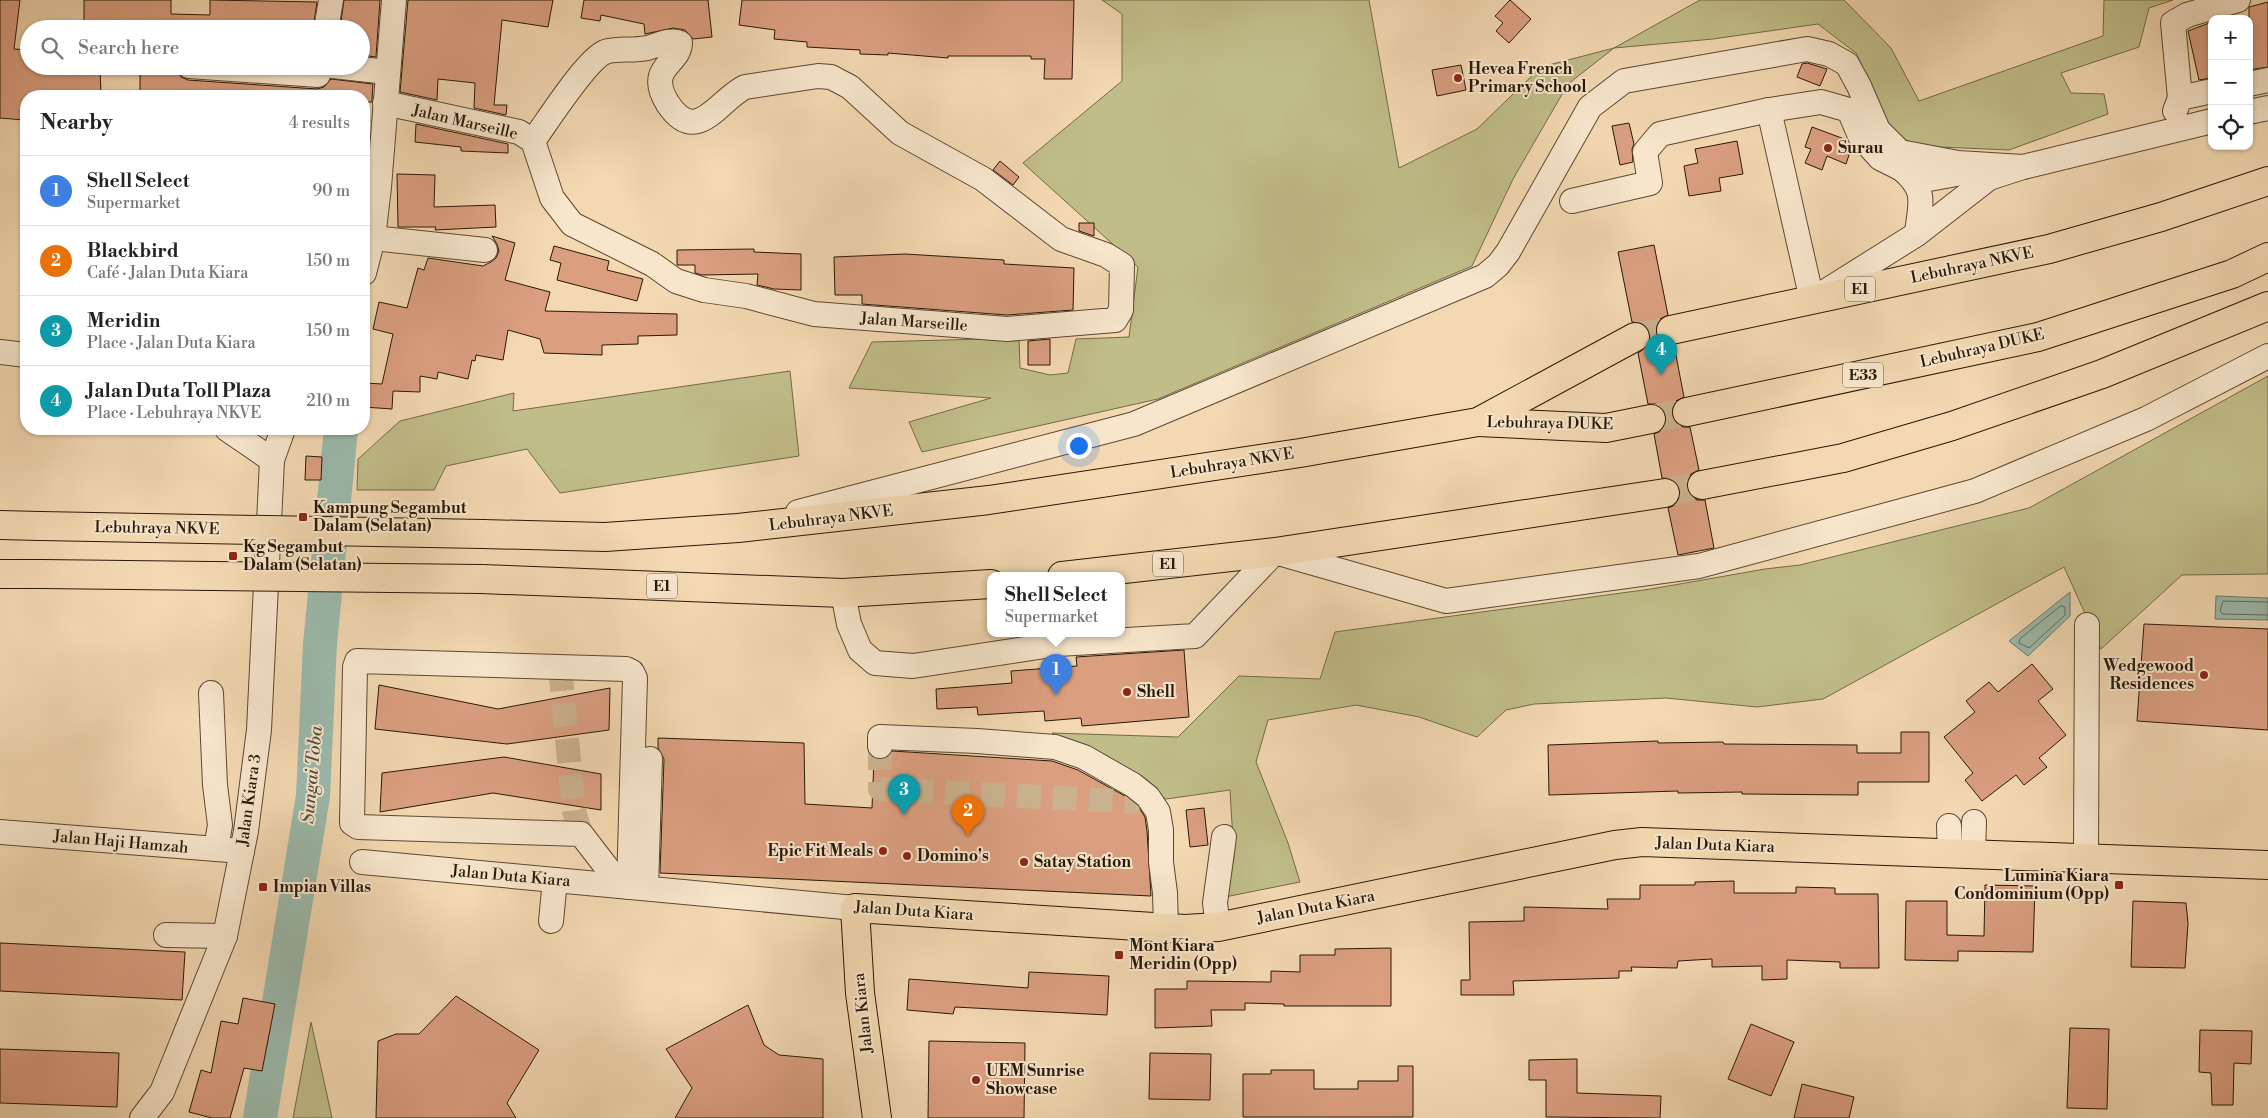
<!DOCTYPE html>
<meta charset="utf-8">
<style>
body{margin:0;font-family:"Libre Bodoni",serif;background:#f2f2f2;color:#222}
.controls{position:absolute;right:15px;top:15px;display:grid;overflow:hidden;border-radius:10px;box-shadow:0 1px 4px #0004}
.controls button{width:45px;height:45px;display:grid;place-items:center;padding:0;border:0;border-bottom:1px solid #e0e0e0;background:#fff;color:#222;font:25px sans-serif}
.you{position:absolute;left:1078px;top:445px;width:18px;height:18px;margin:-12px;border:4px solid #fff;border-radius:50%;background:#1a73e8;box-shadow:0 0 0 8px #1a73e833}
.badge{display:grid;place-items:center;width:32px;height:32px;border-radius:50%;background:#0b8043;color:#fff;font-size:16px;font-weight:700}
.pin{position:absolute;translate:-50% -41px;filter:drop-shadow(0 1px 2px #0008)}
.pin::after{content:'';position:absolute;top:26px;width:18px;height:15px;background:inherit;clip-path:polygon(0 0,100% 0,50% 100%)}
.popup{position:absolute;left:987px;top:572px;width:138px;height:65px;box-sizing:border-box;display:grid;place-content:center;border-radius:10px;background:#fff;filter:drop-shadow(0 1px 4px #0005);font-size:16px;white-space:nowrap;color:#767676}
.popup b{font-size:19px;color:#222}
.popup::after{content:'';position:absolute;left:50%;top:100%;margin-left:-10px;border:10px solid transparent;border-top-color:#fff}
.list{margin:0;padding:0;list-style:none}
h2{display:flex;justify-content:space-between;align-items:center;height:65px;margin:0;padding:0 20px;font-size:21px}
h2 small{font-size:16px;font-weight:400;color:#767676}
.list li{display:grid;grid-template-columns:32px 1fr auto;gap:15px;align-items:center;box-sizing:border-box;height:70px;padding:0 20px;border-top:1px solid #e0e0e0}
.list b{display:block;font-size:19px;white-space:nowrap}
.list p{margin:0;font-size:16px;white-space:nowrap;color:#767676}
.list em{font-size:16px;font-style:normal;color:#767676}
.icon{flex:none;width:28px;height:28px;fill:none;stroke:currentColor;stroke-width:2;stroke-linecap:round;stroke-linejoin:round}
.map{position:relative;flex:none;width:2268px;height:1118px;overflow:hidden}
.search{position:absolute;background:#fff;box-shadow:0 1px 4px #0004;left:20px;top:20px;width:350px;height:55px;display:flex;align-items:center;gap:12px;box-sizing:border-box;padding:0 18px;border-radius:28px;color:#767676;font-size:19px}
.panel{position:absolute;background:#fff;box-shadow:0 1px 4px #0004;left:20px;top:90px;width:350px;height:345px;border-radius:20px}
.map>svg:first-child{display:block}
.green{fill:#c0bd88;stroke:#746a48}
.water{fill:#9bbaac;stroke:#6d796a}
.lines{fill:none;stroke-linecap:round;stroke-linejoin:round}
.shore{stroke:#62695a;stroke-width:1}
.river{stroke:#9bbaac;stroke-width:34}
.building{fill:#db9f80;stroke:#291807}
.minor-tunnel{stroke:#cbb28f;stroke-width:24;stroke-dasharray:24 12;stroke-linecap:butt}
.highway-tunnel{stroke:#cbb28f;stroke-width:28;stroke-dasharray:28 14;stroke-linecap:butt}
.minor-casing{stroke:#5c4832;stroke-width:26}
.major-casing{stroke:#291807;stroke-width:30}
.highway-casing{stroke:#291807;stroke-width:30}
.minor{stroke:#f7e6cc;stroke-width:24}
.major{stroke:#f3d8b1;stroke-width:28}
.highway{stroke:#f3d8b1;stroke-width:28}
.highway-bridge-casing{stroke:#291807;stroke-width:30;stroke-linecap:butt}
.highway-bridge{stroke:#f3d8b1;stroke-width:28}
.poi-dot{fill:#8f2418;stroke:#f7e6cc;stroke-width:2}
.labels{text-anchor:middle;dominant-baseline:central;stroke-width:4;stroke-linejoin:round;paint-order:stroke}
.shield{fill:#f7e6cc;stroke:#675642;stroke-width:1}
.shield-label{font-size:15px;font-weight:bold;fill:#291807}
.poi-label{font-size:16px;font-weight:bold;fill:#291807;stroke:#f7e6cc;text-anchor:start}
.street-label{font-size:16px;fill:#291807;stroke:#f7e6cc}
.water-label{font-size:18px;font-style:italic;fill:#515141;stroke:#f7e6cc}
</style>
<div class="map">
<svg width="2268" height="1118" viewBox="0 0 2268 1118">
<rect width="100%" height="100%" fill="#f3d8b1"/>
<filter id="stains"><feTurbulence type="fractalNoise" baseFrequency=".004" numOctaves="4"/><feColorMatrix values="0 0 0 0 .2 0 0 0 0 .09 0 0 0 0 .02 0 0 0 .5 -.17"/></filter>
<radialGradient id="worn" r=".72"><stop offset=".6" stop-color="#630" stop-opacity="0"/><stop offset="1" stop-color="#630" stop-opacity=".3"/></radialGradient>
<!-- green -->
<g class="green">
<path d="M1102 0H1369L1399 168 1477 129 1541 67 1614 48 1700 0H1844L1891 48 1919 101 2103 36 2104 0H2173L2149 8 2139 47 2061 73 2071 93 2104 94 2108 114 2009 150 1915 146 1891 130 1856 53 1818 24 1713 39 1614 48 1568 84 1513 179 1472 266 1158 399 922 452 909 422 991 398 849 388 872 342 1019 338 1020 368 1050 375 1068 373 1076 339 1129 337 1138 267 1023 163 1122 81V14Z"/>
<path d="M790 371 799 456 560 493 527 449 446 466 434 490H357L358 459 400 421 514 393 513 411Z"/>
<path d="M2268 376V574L2182 575 2101 649 2064 567 1823 699 1757 707 1666 698 1534 704 1506 710 1477 737 1419 717 1356 705 1268 720 1256 762 1288 843 1300 882 1225 897 1234 858 1230 790 1166 799 1052 733 1178 737 1239 676 1320 679 1335 632 1651 589 1765 569 1800 565 2029 508Z"/>
<path d="M311 1022 332 1118H293Z"/>
</g>
<!-- water -->
<g class="water">
<path d="M2070 592V616L2028 656 2009 641Z"/>
<path d="M2216 596 2268 598V620L2215 619Z"/>
</g>
<g class="lines">
<!-- shore -->
<g class="shore">
<path d="M2268 602 2223 601 2220 611 2223 614 2268 615"/>
<path d="M2061 606 2065 607V615L2029 648 2019 643 2020 639Z"/>
</g>
<!-- river -->
<path class="river" d="M260 1118 313 796 320 644 341 429"/>
</g>
<!-- building -->
<g class="building">
<path d="M0 0H20L14 49 29 50V66H100L101 96H26L24 120 0 118Z"/>
<path d="M84 0H171V14L210 15V0L317 2 313 29H84Z"/>
<path d="M344 0H380L376 57 361 55V29H340Z"/>
<path d="M408 0H553L548 27 502 20 494 105H507L506 115 474 108 475 83 438 79 437 100 400 92Z"/>
<path d="M584 0H708L712 37 693 39 685 30 673 28 645 34 644 24 601 15 600 21 581 18Z"/>
<path d="M742 0H1074L1072 79H1044L1045 59H1031V56H948V58L888 53V55L860 54V50L807 47V42L774 39 775 30 739 25Z"/>
<path d="M1510 0 1531 19 1509 43 1496 31 1503 23 1495 16Z"/>
<path d="M2268 2V67L2249 70V7Z"/>
<path d="M2212 22V78L2199 80 2188 31Z"/>
<path d="M1807 63 1827 69 1820 86 1797 77 1802 64Z"/>
<path d="M1461 65 1466 90 1437 96 1432 70Z"/>
<path d="M140 69H176L181 77 188 80 317 89 324 87 331 79 373 84 372 99V102H364V96H140Z"/>
<path d="M1629 123 1634 144 1632 149 1633 162 1620 165 1612 126Z"/>
<path d="M416 124 508 144V153L461 151V147L415 142Z"/>
<path d="M1812 127 1847 140 1845 147 1851 149 1846 164 1827 156 1822 170 1805 163 1811 149 1805 147Z"/>
<path d="M1737 141 1743 174 1719 178 1721 191 1689 196 1684 166 1698 163 1695 149Z"/>
<path d="M1000 161 1019 177 1013 185 993 170Z"/>
<path d="M397 174 435 175 434 207 495 205 496 227 435 230 436 227H398Z"/>
<path d="M1079 223H1094V236L1079 231Z"/>
<path d="M492 236 515 243 505 280 550 292 545 311 677 314V335L638 336V344L602 345V355L544 353 540 339 508 330 503 360 476 355 475 361 472 360 468 379 438 372 437 379 420 376V392L393 391 392 409 364 407 365 383 382 384 393 334 373 329 379 302 407 308 418 268 424 270 428 258 483 266 491 262 496 258 499 251 497 244Z"/>
<path d="M1654 245 1668 315 1660 319 1656 326V333L1660 341 1667 345H1674L1684 397 1676 401 1672 408V415L1676 423 1683 427H1690L1699 470 1691 474 1687 480V487L1691 496 1697 500H1705L1714 548 1678 555 1668 508 1675 505 1679 499 1680 490 1677 483 1671 479 1662 478 1654 434 1661 431 1666 424V415L1663 409 1656 404H1648L1638 353 1648 346 1651 337 1649 330 1644 324 1632 322 1618 252Z"/>
<path d="M554 246 609 261 607 270 643 279 637 301 557 280 561 263 550 260Z"/>
<path d="M754 249V252L801 254V290L774 289 757 285 758 274 702 275 695 273V265H677V250Z"/>
<path d="M905 254 1004 260V264L1074 268 1073 310 1007 315 862 304V295H835L834 257Z"/>
<path d="M1050 339V365H1028V341Z"/>
<path d="M306 456 322 457 321 480H305Z"/>
<path d="M2144 624 2268 629V730L2137 721Z"/>
<path d="M1184 650 1189 717 1082 726 1081 718 1045 721 1044 711 978 715 977 707 937 709 936 689 1012 683 1011 671 1077 666 1076 657Z"/>
<path d="M2032 664 2053 689 2038 701 2066 735 2039 758 2047 767 2024 785 2016 775 1982 801 1965 780 1973 773 1944 737 1975 712 1966 701 1989 682 1998 692Z"/>
<path d="M379 685 498 709 610 688 609 730 507 744 375 729Z"/>
<path d="M1901 732H1929V782H1858V795L1742 794V792L1678 793V791L1549 795 1548 745 1658 741V743L1723 742 1724 744 1857 745V753H1901Z"/>
<path d="M658 738 804 743 805 804 872 808 874 758H886L892 751 1052 761 1078 770 1125 796 1138 806 1145 817 1147 831 1151 896 660 873 664 759 658 748Z"/>
<path d="M504 757 601 774V810L493 793 380 812 382 773Z"/>
<path d="M1204 808 1208 845 1190 847 1186 810Z"/>
<path d="M1734 881V893H1796V887L1835 888V894H1878L1879 968H1840V962L1787 960V979L1762 980V966L1712 967V959L1678 961 1677 968 1631 967 1632 971H1619V978L1513 981 1514 995H1461V980H1470L1469 922 1524 921V907L1608 909 1607 899H1640V885H1695V882Z"/>
<path d="M1985 885 2035 886 2033 952 1958 951V961L1905 960 1906 901H1947V935L1984 936Z"/>
<path d="M2133 901 2186 903 2188 923 2185 968 2131 967Z"/>
<path d="M0 943 185 952 182 1000 0 991Z"/>
<path d="M1391 948V1006H1284V1004L1245 1003V1010H1211L1212 1026 1155 1028V989H1187V981L1271 982V971L1300 972V955H1335V949Z"/>
<path d="M1029 972 1109 976 1107 1015 955 1007 953 1014 907 1010 909 979 1028 988Z"/>
<path d="M456 996 539 1050 507 1103 516 1118H376L378 1041 396 1034H419Z"/>
<path d="M243 998 275 1004 262 1071 244 1068 230 1118H212L189 1112 201 1070 211 1073 221 1021 238 1024Z"/>
<path d="M748 1005 764 1045 779 1055 823 1059V1118H675L692 1088 666 1049Z"/>
<path d="M1751 1024 1794 1042 1771 1096 1728 1079Z"/>
<path d="M2070 1028 2109 1029 2107 1109 2067 1108Z"/>
<path d="M2200 1030 2252 1031 2251 1064 2234 1063 2233 1105H2212L2211 1073 2199 1072Z"/>
<path d="M929 1041 1025 1043 1024 1118H928Z"/>
<path d="M0 1049 119 1053 117 1107 0 1103Z"/>
<path d="M1150 1053 1211 1054 1210 1100 1149 1099Z"/>
<path d="M1577 1059V1093L1661 1096 1660 1118 1546 1117V1080H1529V1060Z"/>
<path d="M1398 1066H1413V1117H1243V1074H1271V1070H1314V1089H1358V1081H1398Z"/>
<path d="M1802 1084 1854 1097 1849 1118H1794Z"/>
</g>
<g class="lines">
<!-- minor-tunnel -->
<g class="minor-tunnel">
<path d="M560 667 574 811 581 834"/>
<path d="M880 746V789L1140 802"/>
</g>
<!-- highway-tunnel -->
<g class="highway-tunnel">
<path d="M1635 337 1671 330"/>
<path d="M1651 419 1687 412"/>
<path d="M1665 493 1702 485"/>
</g>
<!-- minor casing -->
<g class="minor-casing">
<g id="minor">
<path d="M326 29 331 0"/>
<path d="M189 66 318 75"/>
<path d="M333 66 387 72"/>
<path d="M2249 84 2268 80"/>
<path d="M2180 98 2173 23 2187 15 2238 0"/>
<path d="M385 103 519 132 533 141 552 198 572 224 652 264 676 281 704 290 746 296 814 314 1007 329 1115 320 1121 310 1122 265 1106 255 1061 239 983 179 900 133 850 87 831 77 818 76 745 87C718 100 697 147 668 104 663 96 658 86 661 76 664 64 680 57 680 43 671 38 656 46 647 48 633 51 617 48 605 52 586 60 547 122 533 141"/>
<path d="M1769 110 1812 300 1917 234 1989 178 2023 167 2212 121"/>
<path d="M2175 111 2180 98 2212 91"/>
<path d="M2249 112 2268 108"/>
<path d="M1902 169C1928 192 1920 202 1917 234"/>
<path d="M1572 201 1650 183 1645 152 1660 134 1769 110 1821 102 1849 110 1860 136 1880 158 1902 169 1929 179 1973 171"/>
<path d="M373 238 485 250"/>
<path d="M364 273 373 238 379 187 394 0"/>
<path d="M0 352 26 355"/>
<path d="M227 429 272 460"/>
<path d="M798 512 1134 424 1485 276 1498 265 1508 252 1590 107 1624 81 1807 49 1829 54 1847 64 1859 86 1878 130 1900 152 1958 163 2023 167"/>
<path d="M843 593 849 624 860 650 875 663 913 666 1058 644 1195 636 1275 552 1446 601 1699 566 1975 491 2146 419 2268 356"/>
<path d="M211 693 215 785 220 825 216 849"/>
<path d="M880 746V737L977 741 1055 747 1084 757 1133 785 1148 797 1158 812 1161 830V862L1165 893 1166 928"/>
<path d="M1949 826 1950 854"/>
<path d="M0 832 242 851"/>
<path d="M1973 855 1974 822"/>
<path d="M2086 858 2087 625"/>
<path d="M362 862 855 908"/>
<path d="M621 886 581 834 358 827 352 823 355 667 357 661 626 669 632 672 635 678 629 887"/>
<path d="M646 888 650 759"/>
<path d="M551 921 555 880"/>
<path d="M1218 927 1215 903 1224 837"/>
<path d="M166 935 225 936"/>
<path d="M142 1118 162 1092 225 936 246 831 259 730 272 460 283 429"/>
</g>
</g>
<!-- major casing -->
<g class="major-casing">
<path id="major" d="M877 1118 860 993 855 908 1185 929 1218 927 1615 845 1642 842 2268 865"/>
</g>
<!-- highway casing -->
<g class="highway-casing">
<g id="highway">
<path d="M1671 330 2049 249 2161 217 2268 181"/>
<path d="M1687 412 2038 337 2232 274 2268 257"/>
<path d="M1478 422 1606 428 1651 419"/>
<path d="M1702 485 1843 458 1952 426 2102 374 2268 306"/>
<path d="M0 525 40 526"/>
<path d="M483 534 605 537 738 528 989 500 1300 453 1478 422 1635 337"/>
<path d="M0 574H41"/>
<path d="M1062 576 1275 552 1665 493"/>
<path d="M481 579 843 593 991 584"/>
</g>
</g>
<!-- minor -->
<use href="#minor" class="minor"/>
<!-- major -->
<use href="#major" class="major"/>
<!-- highway -->
<use href="#highway" class="highway"/>
<!-- highway-bridge casing -->
<g class="highway-bridge-casing">
<g id="highway-bridge">
<path d="M40 526 483 534"/>
<path d="M41 574 481 579"/>
</g>
</g>
<!-- highway-bridge -->
<use href="#highway-bridge" class="highway-bridge"/>
</g>
<!-- markers -->
<g class="poi-dot">
<circle cx="1458" cy="78" r="5"/>
<circle cx="1828" cy="148" r="5"/>
<rect x="298" y="512" width="10" height="10" rx="2.5"/>
<rect x="228" y="551" width="10" height="10" rx="2.5"/>
<circle cx="2204" cy="675" r="5"/>
<circle cx="1127" cy="692" r="5"/>
<circle cx="883" cy="851" r="5"/>
<circle cx="907" cy="856" r="5"/>
<circle cx="1024" cy="862" r="5"/>
<rect x="2114" y="880" width="10" height="10" rx="2.5"/>
<rect x="258" y="882" width="10" height="10" rx="2.5"/>
<rect x="1114" y="950" width="10" height="10" rx="2.5"/>
<circle cx="976" cy="1080" r="5"/>
</g>
<g class="labels">
<!-- shield labels -->
<g class="shield">
<rect x="1845" y="276.5" width="30" height="25" rx="4"/>
<rect x="1843" y="362.5" width="40" height="25" rx="4"/>
<rect x="1153" y="551.5" width="30" height="25" rx="4"/>
<rect x="647" y="573.5" width="30" height="25" rx="4"/>
</g>
<g class="shield-label">
<text x="1860" y="289">E1</text>
<text x="1863" y="375">E33</text>
<text x="1168" y="564">E1</text>
<text x="662" y="586">E1</text>
</g>
<!-- poi labels -->
<g class="poi-label">
<text x="1468" y="69">Hevea French<tspan x="1468" dy="18">Primary School</tspan></text>
<text x="1838" y="148">Surau</text>
<text x="313" y="508">Kampung Segambut<tspan x="313" dy="18">Dalam (Selatan)</tspan></text>
<text x="243" y="547">Kg Segambut<tspan x="243" dy="18">Dalam (Selatan)</tspan></text>
<text x="2194" y="666" text-anchor="end">Wedgewood<tspan x="2194" dy="18">Residences</tspan></text>
<text x="1137" y="692">Shell</text>
<text x="873" y="851" text-anchor="end">Epic Fit Meals</text>
<text x="917" y="856">Domino's</text>
<text x="1034" y="862">Satay Station</text>
<text x="2109" y="876" text-anchor="end">Lumina Kiara<tspan x="2109" dy="18">Condominium (Opp)</tspan></text>
<text x="273" y="887">Impian Villas</text>
<text x="1129" y="946">Mont Kiara<tspan x="1129" dy="18">Meridin (Opp)</tspan></text>
<text x="986" y="1071">UEM Sunrise<tspan x="986" dy="18">Showcase</tspan></text>
</g>
<!-- street labels -->
<g class="street-label">
<text transform="translate(465 122) rotate(13)">Jalan Marseille</text>
<text transform="translate(1972 265) rotate(-12)">Lebuhraya NKVE</text>
<text transform="translate(914 322) rotate(4)">Jalan Marseille</text>
<text transform="translate(1982 348) rotate(-13)">Lebuhraya DUKE</text>
<text transform="translate(1550 423) rotate(1)">Lebuhraya DUKE</text>
<text transform="translate(1232 463) rotate(-9)">Lebuhraya NKVE</text>
<text transform="translate(831 518) rotate(-7)">Lebuhraya NKVE</text>
<text transform="translate(157 528) rotate(1)">Lebuhraya NKVE</text>
<text transform="translate(249 800) rotate(-82)">Jalan Kiara 3</text>
<text transform="translate(121 842) rotate(5)">Jalan Haji Hamzah</text>
<text transform="translate(1715 845) rotate(2)">Jalan Duta Kiara</text>
<text transform="translate(511 876) rotate(5)">Jalan Duta Kiara</text>
<text transform="translate(1316 907) rotate(-11)">Jalan Duta Kiara</text>
<text transform="translate(914 911) rotate(4)">Jalan Duta Kiara</text>
<text transform="translate(863 1013) rotate(-96)">Jalan Kiara</text>
</g>
<!-- water labels -->
<g class="water-label">
<text transform="translate(312 775) rotate(-85)">Sungai Toba</text>
</g>
</g>
<rect width="100%" height="100%" filter="url(#stains)"/>
<rect width="100%" height="100%" fill="url(#worn)"/>
</svg>
<div class="controls">
<button>+</button>
<button>−</button>
<button><svg class="icon" aria-label="locate" viewBox="0 0 24 24"><circle cx="12" cy="12" r="6"/><path d="M12 2v4M12 18v4M2 12h4M18 12h4"/></svg></button>
</div>
<div class="you"></div>
<div class="pin badge" style="left:1056px;top:695px;background:#3f7fe0">1</div>
<div class="popup"><b>Shell Select</b>Supermarket</div>
<div class="pin badge" style="left:968px;top:836px;background:#e8710a">2</div>
<div class="pin badge" style="left:904px;top:815px;background:#0f9aa8">3</div>
<div class="pin badge" style="left:1661px;top:375px;background:#0f9aa8">4</div>
<div class="search"><svg class="icon" aria-label="search" viewBox="0 0 24 24"><circle cx="10" cy="10" r="6"/><path d="M15 15l6 6"/></svg>Search here</div>
<section class="panel">
<h2>Nearby<small>4 results</small></h2>
<ul class="list">
<li><span class="badge" style="background:#3f7fe0">1</span><div><b>Shell Select</b><p>Supermarket</p></div><em>90 m</em></li>
<li><span class="badge" style="background:#e8710a">2</span><div><b>Blackbird</b><p>Café · Jalan Duta Kiara</p></div><em>150 m</em></li>
<li><span class="badge" style="background:#0f9aa8">3</span><div><b>Meridin</b><p>Place · Jalan Duta Kiara</p></div><em>150 m</em></li>
<li><span class="badge" style="background:#0f9aa8">4</span><div><b>Jalan Duta Toll Plaza</b><p>Place · Lebuhraya NKVE</p></div><em>210 m</em></li>
</ul>
</section>
</div>
